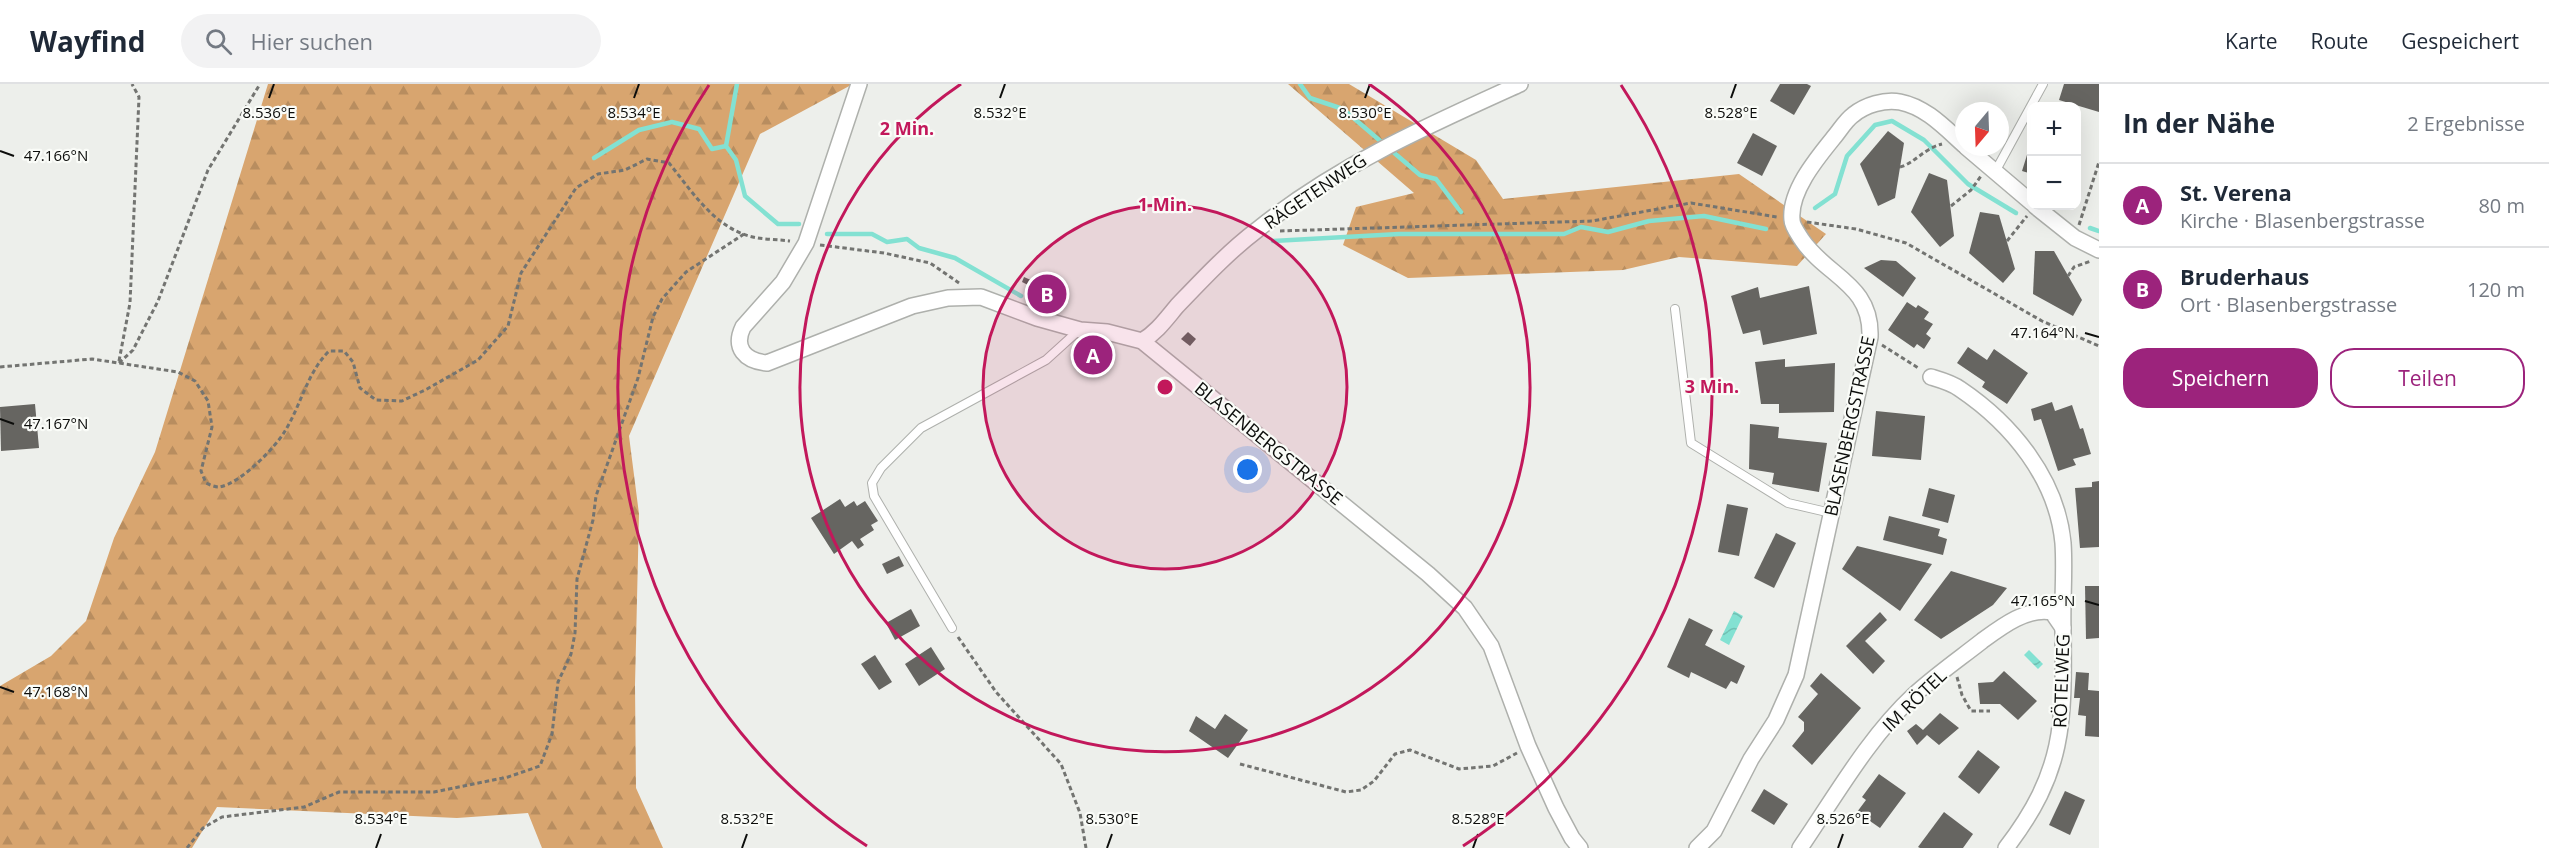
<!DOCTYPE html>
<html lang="de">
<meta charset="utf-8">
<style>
body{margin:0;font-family:"Open Sans",sans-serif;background:#f2f2f3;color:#1f2937}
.controls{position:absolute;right:18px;top:18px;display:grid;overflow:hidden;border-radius:12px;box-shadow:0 6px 24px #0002}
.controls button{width:54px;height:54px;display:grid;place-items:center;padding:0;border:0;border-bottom:2px solid #e0e1e3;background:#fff;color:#1f2937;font:30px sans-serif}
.compass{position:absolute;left:1955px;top:18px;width:54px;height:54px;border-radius:50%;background:#fff;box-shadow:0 6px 24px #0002;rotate:199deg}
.you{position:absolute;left:1248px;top:386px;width:21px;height:21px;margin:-15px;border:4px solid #fff;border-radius:50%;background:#1a73e8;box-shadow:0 0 0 9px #1a73e833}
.badge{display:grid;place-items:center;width:39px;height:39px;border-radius:50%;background:#9c237c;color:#fff;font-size:20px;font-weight:700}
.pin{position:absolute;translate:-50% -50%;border:3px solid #fff;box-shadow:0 2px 6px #0006}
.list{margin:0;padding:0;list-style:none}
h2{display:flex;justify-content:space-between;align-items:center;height:78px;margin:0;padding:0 24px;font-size:26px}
h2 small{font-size:20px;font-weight:400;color:#747a83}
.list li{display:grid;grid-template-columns:39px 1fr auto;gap:18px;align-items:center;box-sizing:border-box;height:84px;padding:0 24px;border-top:2px solid #e0e1e3}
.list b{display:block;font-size:22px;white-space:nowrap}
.list p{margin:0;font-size:20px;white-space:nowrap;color:#747a83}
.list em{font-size:20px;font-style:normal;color:#747a83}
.actions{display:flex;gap:12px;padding:18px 24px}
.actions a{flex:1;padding:14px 0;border:2px solid #9c237c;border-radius:24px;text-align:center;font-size:21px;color:#9c237c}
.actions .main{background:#9c237c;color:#fff}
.icon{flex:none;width:33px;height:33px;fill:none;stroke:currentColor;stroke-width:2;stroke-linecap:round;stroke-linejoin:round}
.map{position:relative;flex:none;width:2099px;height:764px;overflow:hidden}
header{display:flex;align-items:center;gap:36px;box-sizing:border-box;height:84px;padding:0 30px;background:#fff;border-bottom:2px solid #e0e1e3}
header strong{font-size:28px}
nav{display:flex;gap:33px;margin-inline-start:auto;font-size:21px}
.search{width:420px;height:54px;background:#f2f2f3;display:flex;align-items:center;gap:15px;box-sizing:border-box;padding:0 21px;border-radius:33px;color:#747a83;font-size:22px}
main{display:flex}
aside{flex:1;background:#fff}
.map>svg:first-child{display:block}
.forest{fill:url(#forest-firs)}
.water{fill:url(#water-waves)}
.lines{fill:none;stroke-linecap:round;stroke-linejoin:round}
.stream{stroke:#83e1d2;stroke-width:4.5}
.building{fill:#666561}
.lane-casing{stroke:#aeb0ac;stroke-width:10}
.street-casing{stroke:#aeb0ac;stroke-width:18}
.path{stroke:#737471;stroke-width:3;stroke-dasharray:4.5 3;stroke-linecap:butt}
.lane{stroke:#fff;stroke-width:8}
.street{stroke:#fff;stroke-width:15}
.ticks{fill:none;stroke:#0c0d0b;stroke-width:2}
.ring{fill:none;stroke:#c2185b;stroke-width:3}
.labels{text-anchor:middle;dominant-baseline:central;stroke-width:4.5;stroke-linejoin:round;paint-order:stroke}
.street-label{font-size:18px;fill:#0c0d0b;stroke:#fafcf8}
.ticks-label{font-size:15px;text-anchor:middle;fill:#0c0d0b;stroke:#fafcf8;stroke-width:4.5;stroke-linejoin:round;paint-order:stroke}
.centre{fill:#c2185b;stroke:#fafcf8;stroke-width:3}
.ring-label{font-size:18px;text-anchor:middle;font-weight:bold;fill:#c2185b;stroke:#fafcf8;stroke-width:4.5;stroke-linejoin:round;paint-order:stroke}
</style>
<header>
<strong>Wayfind</strong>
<div class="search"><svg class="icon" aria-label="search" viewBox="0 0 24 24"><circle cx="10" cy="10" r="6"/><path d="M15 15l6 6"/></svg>Hier suchen</div>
<nav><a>Karte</a><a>Route</a><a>Gespeichert</a></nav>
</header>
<main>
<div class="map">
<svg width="2099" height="764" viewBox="0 0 2099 764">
<defs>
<pattern id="forest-firs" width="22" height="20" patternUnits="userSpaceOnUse" patternTransform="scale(1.5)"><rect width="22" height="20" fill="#d8a56f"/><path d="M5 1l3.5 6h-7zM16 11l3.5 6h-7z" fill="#b88d5f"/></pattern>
<pattern id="water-waves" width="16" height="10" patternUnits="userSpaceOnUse" patternTransform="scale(1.5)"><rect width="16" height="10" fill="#83e1d2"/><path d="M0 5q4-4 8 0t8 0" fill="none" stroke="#70c0b3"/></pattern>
</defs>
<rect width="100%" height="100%" fill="#edefeb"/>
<!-- forest -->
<g class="forest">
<path d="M268 0H853L760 50 629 352 639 430 635 601 636 704 663 764H542L528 729 457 734 217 723 192 764H0V602L51 572 86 537 114 454 155 368Z"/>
<path d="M1288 0H1349L1476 76 1503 115 1739 90 1826 150 1797 182 1679 173 1623 186 1408 194 1343 161 1356 123 1414 109Z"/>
</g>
<!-- water -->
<g class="water">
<path d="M1734 527 1743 532 1729 561 1720 556Z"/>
<path d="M2029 566 2043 580 2038 585 2024 571Z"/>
</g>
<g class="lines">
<!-- stream -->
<g class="stream">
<path d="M737 0 726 62 736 76 745 112 778 140H799"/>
<path d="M1300 0 1310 14 1343 25 1420 91 1436 95 1461 128"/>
<path d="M594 74 639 46 672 38 699 45 712 65 726 62"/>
<path d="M1815 124 1835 110 1847 72 1875 41 1892 37 1924 56 1968 100 2016 129"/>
<path d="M2090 144 2099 147"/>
<path d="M827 150H872L887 158 907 155 919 164 955 174 1021 212"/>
<path d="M1273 157 1399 150H1564L1581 143 1608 148 1649 137 1704 132 1766 145"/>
</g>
</g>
<!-- building -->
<g class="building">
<path d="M1780 0H1807L1811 2 1794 31 1770 17Z"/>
<path d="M2064 0H2099V28L2059 16Z"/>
<path d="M1888 47 1904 59 1895 114 1878 122 1860 80Z"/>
<path d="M1753 49 1777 62 1762 92 1737 79Z"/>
<path d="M2031 58H2032V90L2022 87Z"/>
<path d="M1929 89 1947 96 1954 152 1940 163 1911 128Z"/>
<path d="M1980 128 1999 131 2015 185 2003 199 1969 169Z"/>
<path d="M2035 167H2054L2082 216 2073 232 2033 210Z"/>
<path d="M1881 176 1896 177 1916 194 1903 213 1864 184Z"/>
<path d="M1024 193 1033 197 1030 202 1022 198Z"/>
<path d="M1041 197 1061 208 1053 223 1033 212Z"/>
<path d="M1809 202 1817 250 1763 261 1760 246 1743 250 1731 212 1758 203 1760 214Z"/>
<path d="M1907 218 1916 224 1918 221 1929 228 1924 235 1933 240 1926 250 1931 254 1924 265 1917 260 1914 264 1888 246Z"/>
<path d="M1188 248 1196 255 1190 262 1181 255Z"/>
<path d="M1098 256 1099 262 1111 261 1113 279 1100 280 1101 286 1085 288 1084 281 1076 282 1074 263 1081 262 1080 258Z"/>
<path d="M1968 263 1987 276 1994 265 2028 289 2007 320 1982 303 1985 298 1957 279Z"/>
<path d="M1785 275V283L1835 279 1834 328 1779 329V320H1761L1755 278Z"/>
<path d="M2052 318 2055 327 2072 321 2080 345 2083 344 2091 370 2073 375 2076 381 2058 387 2041 335 2034 337 2031 325Z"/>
<path d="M35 320 39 364 1 367 0 323Z"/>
<path d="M1876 327 1925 332 1921 376 1872 372Z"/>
<path d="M1750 340 1779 343 1778 354 1827 359 1819 408 1772 400 1774 389 1749 385Z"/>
<path d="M2099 397V463L2080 464 2075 404 2092 403V398Z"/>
<path d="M1929 404 1955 411 1948 439 1922 432Z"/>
<path d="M840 415 845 423 854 417 857 422 865 417 878 437 871 441 874 446 860 455 864 461 858 465 852 457 834 470 811 434Z"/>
<path d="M1727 420 1748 424 1739 472 1718 468Z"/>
<path d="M1889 432 1940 445 1938 452 1947 455 1943 471 1883 456Z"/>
<path d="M1776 449 1796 459 1774 504 1754 494Z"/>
<path d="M1857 462 1932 480 1900 527 1842 485Z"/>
<path d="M899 472 904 482 887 490 882 480Z"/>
<path d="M1951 487 2007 504 1993 521 1941 555 1914 536Z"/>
<path d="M2085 502H2099V554L2086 555Z"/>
<path d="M911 525 920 542 895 556 886 539Z"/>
<path d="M1880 528 1887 536 1865 557 1885 577 1873 590 1846 562Z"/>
<path d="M1689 534 1713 546 1705 561 1745 582 1737 600 1731 597 1726 605 1691 588 1689 594 1667 583Z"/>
<path d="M931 563 945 585 919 602 905 580Z"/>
<path d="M875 571 892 598 879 606 861 580Z"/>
<path d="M2004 587 2037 617 2018 636 2000 620H1980L1978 599 1993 598Z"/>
<path d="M2076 588 2089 589 2088 606 2099 607V653L2085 652 2086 632 2078 631 2080 614H2074Z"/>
<path d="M1821 589 1861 624 1812 681 1792 662 1804 647V638L1798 633 1818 610 1810 602Z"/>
<path d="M1940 629 1959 644 1939 661 1927 651 1917 661 1907 647 1916 640 1923 646Z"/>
<path d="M1225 630 1248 646 1228 674 1189 647 1196 632 1215 645Z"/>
<path d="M1978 666 2000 683 1979 710 1958 693Z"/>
<path d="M1879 690 1906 709 1880 744 1857 728 1866 716 1862 713Z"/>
<path d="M1764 705 1788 720 1774 741 1751 727Z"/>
<path d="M2065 707 2085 716 2070 751 2049 741Z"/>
<path d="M1944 728 1973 750 1963 764H1920L1918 763Z"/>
</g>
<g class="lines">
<!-- lane casing -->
<g class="lane-casing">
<g id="lane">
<path d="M1995 88 2043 0"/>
<path d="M1675 225 1691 359 1788 419 1831 429"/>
<path d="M952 544 874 412 872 399 881 384 921 344 1046 276 1078 247"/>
</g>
</g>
<!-- street casing -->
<g class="street-casing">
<g id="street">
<path d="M859 0 806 159 783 198 743 243C733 264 745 277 767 279L912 222 948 214 981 213 1037 234 1080 246 1107 248 1142 257 1428 490 1465 524 1491 562 1528 662 1556 724 1572 754 1580 764"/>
<path d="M1966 63 2032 119"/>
<path d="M2035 122 2075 154 2099 166"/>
<path d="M1142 257C1157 248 1166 235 1177 222 1202 196 1228 168 1257 146 1336 82 1427 42 1520 0"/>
<path d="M1931 293C1941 296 1952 299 1960 305 2012 340 2057 395 2063 459 2065 488 2062 517 2063 546 2064 639 2065 687 2006 764"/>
<path d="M1697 764 1714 747 1751 675 1776 636 1796 591 1870 253C1872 200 1827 193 1802 156 1799 151 1792 142 1792 136 1789 107 1818 73 1835 52 1840 46 1846 36 1853 31 1865 21 1885 15 1900 18 1926 23 1945 44 1964 61"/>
<path d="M1800 764C1835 713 1868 654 1914 611 1936 591 1959 575 1982 557 2001 543 2027 523 2052 528L2063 544"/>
</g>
</g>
<!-- path -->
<g class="path">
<path d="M1900 83C1915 79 1923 65 1942 60"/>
<path d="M1951 122 1971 106 1981 92"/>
<path d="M1807 138 1856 145 1906 159 2042 237 2099 262"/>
<path d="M2079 141 2099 78"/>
<path d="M1280 147 1592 137 1691 119 1777 133"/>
<path d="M2007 157 2027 132"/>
<path d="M820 161 884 169 930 179 959 199"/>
<path d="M2068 192 2074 183 2091 177"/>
<path d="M1882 261 1920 285"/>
<path d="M119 277 130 219 139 13 132 0"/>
<path d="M119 279 133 266 158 217 208 86 260 0"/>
<path d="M0 283 92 275 178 288 195 297 208 317 212 343 201 387 206 399C210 401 215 403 219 403 240 400 275 364 285 347 301 321 307 289 329 267H344L353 278 360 304 376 316 402 317 427 305 478 276 508 242 521 189 576 104 598 90 625 86 647 75 669 79C690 105 711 138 743 150 758 156 775 155 790 157"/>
<path d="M958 553 996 608 1061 680 1080 729 1086 764"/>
<path d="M1957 593 1962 611 1971 627H1990"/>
<path d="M1240 680 1346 708 1361 706 1374 697 1395 670 1410 666 1459 685 1493 682 1517 669"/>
<path d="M187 764 203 744 222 733 304 723 339 708H434L508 693 540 682 552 650 558 598 571 570 575 549 577 495 593 436 596 412 638 294 653 233 662 215 686 188 744 150"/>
</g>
<!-- lane -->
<use href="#lane" class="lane"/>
<!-- street -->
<use href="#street" class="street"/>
</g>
<!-- ticks -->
<path class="ticks" d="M269 14 274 0M634 14 639 0M1000 14 1005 0M1365 14 1370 0M1731 14 1736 0M0 67 14 72M2085 249 2099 253M0 335 14 340M2085 517 2099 521M0 603 14 608M376 764 381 750M742 764 747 750M1107 764 1112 750M1473 764 1478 750M1838 764 1843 750"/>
<!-- distance rings -->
<circle cx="1165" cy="303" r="182" fill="#c2185b" fill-opacity=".12"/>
<g class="ring">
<circle cx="1165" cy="303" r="182"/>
<path d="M1369 0A365 365 0 1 1 961 0"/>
<path d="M867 762A547 547 0 0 1 709 1M1621 1A547 547 0 0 1 1463 762"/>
</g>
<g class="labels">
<!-- street labels -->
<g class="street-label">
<text transform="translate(1315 107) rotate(-34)">RÄGETENWEG</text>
<text transform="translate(1849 342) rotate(-78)">BLASENBERGSTRASSE</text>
<text transform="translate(1269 359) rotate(39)">BLASENBERGSTRASSE</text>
<text transform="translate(2061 597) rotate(-88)">RÖTELWEG</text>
<text transform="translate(1914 616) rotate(-44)">IM RÖTEL</text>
</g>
</g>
<g class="ticks-label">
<text x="269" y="34">8.536°E</text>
<text x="1731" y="34">8.528°E</text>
<text x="634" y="34">8.534°E</text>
<text x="1000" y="34">8.532°E</text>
<text x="1365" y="34">8.530°E</text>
<text x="56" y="77">47.166°N</text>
<text x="2043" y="254">47.164°N</text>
<text x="56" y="345">47.167°N</text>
<text x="2043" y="522">47.165°N</text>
<text x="56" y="613">47.168°N</text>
<text x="381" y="740">8.534°E</text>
<text x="747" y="740">8.532°E</text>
<text x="1112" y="740">8.530°E</text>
<text x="1478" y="740">8.528°E</text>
<text x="1843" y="740">8.526°E</text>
</g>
<circle cx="1165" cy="303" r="9" class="centre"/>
<g class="ring-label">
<text x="907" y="51">2 Min.</text>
<text x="1165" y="127">1 Min.</text>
<text x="1712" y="309">3 Min.</text>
</g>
</svg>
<div class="controls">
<button>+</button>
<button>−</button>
</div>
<svg class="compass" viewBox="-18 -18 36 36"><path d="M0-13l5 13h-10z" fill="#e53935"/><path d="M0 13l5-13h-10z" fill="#747a83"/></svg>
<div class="you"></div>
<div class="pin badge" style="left:1093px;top:271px">A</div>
<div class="pin badge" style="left:1047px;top:210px">B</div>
</div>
<aside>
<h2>In der Nähe<small>2 Ergebnisse</small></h2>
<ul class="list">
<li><span class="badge">A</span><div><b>St. Verena</b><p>Kirche · Blasenbergstrasse</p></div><em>80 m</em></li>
<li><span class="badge">B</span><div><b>Bruderhaus</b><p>Ort · Blasenbergstrasse</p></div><em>120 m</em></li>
</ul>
<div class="actions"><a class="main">Speichern</a><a>Teilen</a></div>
</aside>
</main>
